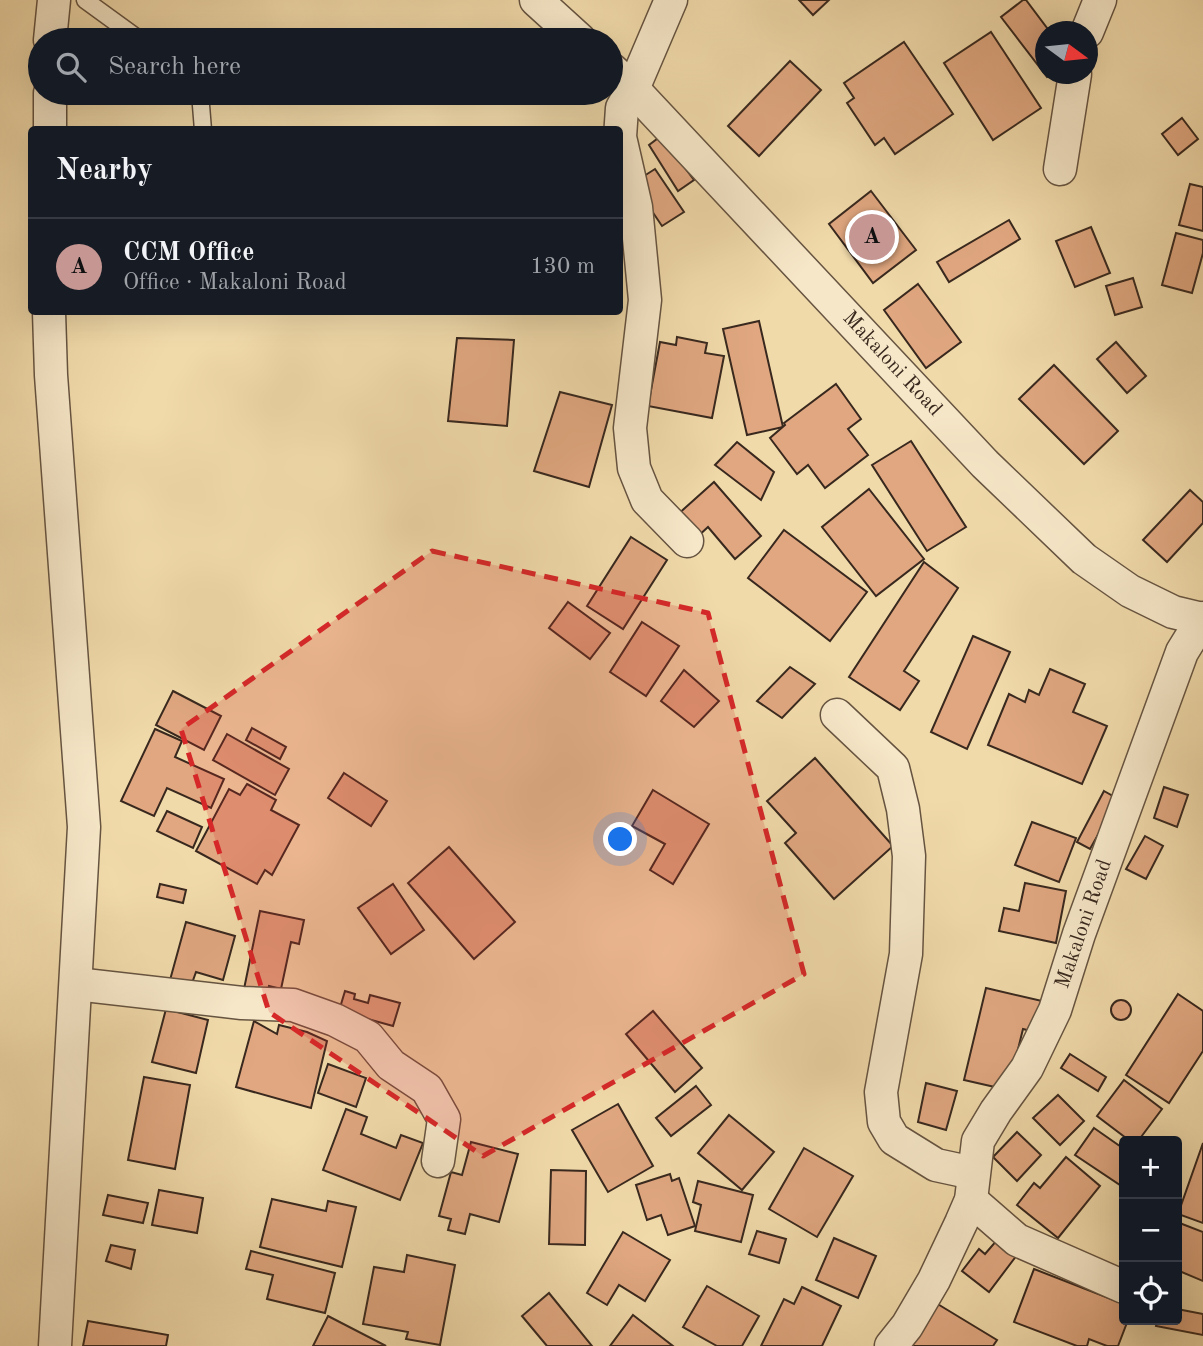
<!DOCTYPE html>
<meta charset="utf-8">
<style>
body{margin:0;font-family:"Old Standard TT",serif;background:#20242c;color:#f1f3f6}
.controls{position:absolute;right:21px;bottom:21px;display:grid;overflow:hidden;border-radius:7px;box-shadow:0 7px 28px #0002}
.controls button{width:63px;height:63px;display:grid;place-items:center;padding:0;border:0;border-bottom:2px solid #363941;background:#171b24;color:#f1f3f6;font:35px sans-serif}
.compass{position:absolute;left:1035px;top:21px;width:63px;height:63px;border-radius:50%;background:#171b24;box-shadow:0 7px 28px #0002;rotate:105deg}
.you{position:absolute;left:621px;top:840px;width:24px;height:24px;margin:-18px;border:5px solid #fff;border-radius:50%;background:#1a73e8;box-shadow:0 0 0 10px #1a73e833}
.badge{display:grid;place-items:center;width:46px;height:46px;border-radius:50%;background:#c59692;color:#111;font-size:23px;font-weight:700}
.pin{position:absolute;translate:-50% -50%;border:4px solid #fff;box-shadow:0 2px 7px #0006}
.list{margin:0;padding:0;list-style:none}
h2{display:flex;justify-content:space-between;align-items:center;height:91px;margin:0;padding:0 28px;font-size:30px}
h2 small{font-size:23px;font-weight:400;color:#9ea1a6}
.list li{display:grid;grid-template-columns:46px 1fr auto;gap:21px;align-items:center;box-sizing:border-box;height:98px;padding:0 28px;border-top:2px solid #363941}
.list b{display:block;font-size:26px;white-space:nowrap}
.list p{margin:0;font-size:23px;white-space:nowrap;color:#9ea1a6}
.list em{font-size:23px;font-style:normal;color:#9ea1a6}
.icon{flex:none;width:38px;height:38px;fill:none;stroke:currentColor;stroke-width:2;stroke-linecap:round;stroke-linejoin:round}
.map{position:relative;flex:none;width:1203px;height:1346px;overflow:hidden}
.search{position:absolute;background:#171b24;box-shadow:0 7px 28px #0002;left:28px;top:28px;width:595px;height:77px;display:flex;align-items:center;gap:18px;box-sizing:border-box;padding:0 24px;border-radius:38px;color:#9ea1a6;font-size:26px}
.panel{position:absolute;background:#171b24;box-shadow:0 7px 28px #0002;left:28px;top:126px;width:595px;height:189px;border-radius:7px}
.map>svg:first-child{display:block}
.building{fill:#e0a780;stroke:#38281e;stroke-width:2}
.lines{fill:none;stroke-linecap:round;stroke-linejoin:round}
.lane-casing{stroke:#665441;stroke-width:19}
.street-casing{stroke:#665441;stroke-width:35}
.lane{stroke:#f6e7c8;stroke-width:16}
.street{stroke:#f6e7c8;stroke-width:32}
.marked{fill:#d62828;fill-opacity:0.2;stroke:#d62828;stroke-width:5;stroke-dasharray:14 9;stroke-linejoin:round}
.labels{text-anchor:middle;dominant-baseline:central;stroke-width:6;stroke-linejoin:round;paint-order:stroke}
.street-label{font-size:21px;fill:#38281e;stroke:#f6e7c8}
</style>
<div class="map">
<svg width="1203" height="1346" viewBox="0 0 1203 1346">
<rect width="100%" height="100%" fill="#f1daaa"/>
<filter id="stains"><feTurbulence type="fractalNoise" baseFrequency=".00286" numOctaves="4"/><feColorMatrix values="0 0 0 0 .2 0 0 0 0 .09 0 0 0 0 .02 0 0 0 .5 -.17"/></filter>
<radialGradient id="worn" r=".72"><stop offset=".6" stop-color="#630" stop-opacity="0"/><stop offset="1" stop-color="#630" stop-opacity=".3"/></radialGradient>
<!-- building -->
<g class="building">
<path d="M799 0H829L813 15Z"/>
<path d="M1023 0H1026L1050 32H1046V74H1052L1047 77 1001 17Z"/>
<path d="M991 32 1041 108 993 140 944 63Z"/>
<path d="M904 42 953 114 895 154 884 138 875 145 847 103 854 98 844 83Z"/>
<path d="M790 61 821 90 759 156 728 126Z"/>
<path d="M1182 118 1198 139 1178 155 1162 134Z"/>
<path d="M661 136 694 180 678 191 649 145Z"/>
<path d="M655 169 684 212 662 226 633 183Z"/>
<path d="M1190 184 1203 187V231L1179 225Z"/>
<path d="M871 191 916 250 873 283 829 224Z"/>
<path d="M1009 220 1020 239 949 282 937 262Z"/>
<path d="M1091 227 1110 273 1075 287 1056 241Z"/>
<path d="M1176 233 1203 240V253L1192 293 1162 285Z"/>
<path d="M1133 278 1142 307 1115 315 1106 286Z"/>
<path d="M918 284 961 342 926 368 884 310Z"/>
<path d="M759 321 783 427 747 435 723 329Z"/>
<path d="M677 337 707 343 705 353 724 356 712 418 648 406 660 342 676 345Z"/>
<path d="M457 338 514 340 507 426 448 421Z"/>
<path d="M1116 342 1146 376 1127 393 1097 359Z"/>
<path d="M1054 365 1118 431 1084 464 1019 399Z"/>
<path d="M836 384 861 419 848 429 868 455 825 488 808 465 797 474 770 438 785 425 784 423Z"/>
<path d="M560 392 612 405 589 487 534 471Z"/>
<path d="M911 441 966 527 927 551 872 465Z"/>
<path d="M737 442 774 472 761 500 715 465Z"/>
<path d="M714 482 761 536 735 559 708 527 696 538 676 516Z"/>
<path d="M869 489 924 559 876 596 822 527Z"/>
<path d="M1190 490 1203 502V523L1167 562 1143 540Z"/>
<path d="M784 530 867 592 830 641 748 578Z"/>
<path d="M631 537 667 560 623 629 587 606Z"/>
<path d="M924 562 958 588 904 671 919 681 900 710 849 677Z"/>
<path d="M568 602 610 633 590 659 549 628Z"/>
<path d="M642 622 679 646 646 696 610 672Z"/>
<path d="M973 636 1010 652 967 749 931 732Z"/>
<path d="M790 667 815 684 782 718 757 701Z"/>
<path d="M1050 669 1085 684 1073 712 1107 726 1082 784 988 745 1009 694 1025 702 1029 690 1039 695Z"/>
<path d="M684 670 719 701 694 727 661 701Z"/>
<path d="M173 691 221 716 204 750 156 725Z"/>
<path d="M252 728 286 747 280 759 246 740Z"/>
<path d="M155 729 182 741 175 757 224 779 211 808 167 788 154 816 121 801Z"/>
<path d="M227 734 289 769 275 795 213 760Z"/>
<path d="M815 758 893 846 834 899 785 843 796 833 767 801Z"/>
<path d="M344 773 387 801 371 826 328 798Z"/>
<path d="M247 784 276 800 271 810 299 825 272 875 265 870 257 884 196 851 229 789 240 795Z"/>
<path d="M1164 787 1188 795 1177 827 1154 818Z"/>
<path d="M653 790 709 824 673 884 650 870 665 844 632 826Z"/>
<path d="M1104 791 1118 799 1090 849 1077 842Z"/>
<path d="M167 811 202 827 193 848 157 831Z"/>
<path d="M1032 822 1076 838 1059 882 1015 865Z"/>
<path d="M1145 836 1163 846 1146 879 1126 869Z"/>
<path d="M449 847 515 922 474 959 408 883Z"/>
<path d="M1025 883 1066 891 1056 943 999 931 1004 908 1019 911Z"/>
<path d="M160 884 186 890 183 903 157 897Z"/>
<path d="M393 884 424 930 391 954 358 908Z"/>
<path d="M260 911 304 920 299 944 291 942 281 989 269 986 267 994 244 989Z"/>
<path d="M186 922 235 936 223 980 196 972 191 986 170 980Z"/>
<path d="M986 988 1042 1001 1035 1032 1023 1029 1008 1090 964 1080Z"/>
<path d="M345 991 355 994 354 999 368 1003 370 995 400 1003 393 1026 339 1011Z"/>
<path d="M1178 994 1203 1011V1051L1169 1103 1126 1075Z"/>
<circle cx="1121" cy="1010" r="10"/>
<path d="M166 1009 208 1020 196 1073 152 1062Z"/>
<path d="M653 1011 702 1068 675 1092 626 1034Z"/>
<path d="M254 1021 277 1034 279 1025 307 1032 327 1041 311 1108 236 1087Z"/>
<path d="M1070 1054 1106 1077 1098 1091 1061 1068Z"/>
<path d="M328 1064 366 1078 356 1107 318 1093Z"/>
<path d="M144 1077 190 1085 175 1169 128 1160Z"/>
<path d="M1124 1080 1162 1109 1138 1141H1130L1097 1116Z"/>
<path d="M926 1083 957 1091 946 1130 918 1122Z"/>
<path d="M696 1086 711 1105 671 1136 656 1118Z"/>
<path d="M1058 1095 1084 1121 1060 1145 1033 1118Z"/>
<path d="M618 1104 653 1166 608 1192 572 1130Z"/>
<path d="M346 1109 367 1117 361 1134 396 1148 401 1135 423 1143 400 1200 323 1170Z"/>
<path d="M729 1115 774 1152 742 1190 698 1153Z"/>
<path d="M1094 1128 1124 1149V1178L1120 1185 1075 1155Z"/>
<path d="M1017 1132 1041 1155 1017 1181 993 1157Z"/>
<path d="M471 1142 518 1154 499 1222 470 1214 465 1234 448 1230 451 1219 439 1216 451 1172 462 1175Z"/>
<path d="M1203 1143V1223L1178 1214Z"/>
<path d="M804 1148 853 1176 817 1237 769 1209Z"/>
<path d="M1066 1157 1100 1186 1058 1238 1017 1205 1034 1183 1040 1188Z"/>
<path d="M551 1170 586 1171 585 1245 549 1244Z"/>
<path d="M670 1174 672 1181 679 1178 695 1226 668 1235 661 1215 647 1220 636 1185Z"/>
<path d="M698 1181 753 1195 741 1242 695 1231 701 1205 693 1202Z"/>
<path d="M159 1190 203 1198 197 1233 152 1225Z"/>
<path d="M108 1195 148 1203 143 1223 103 1215Z"/>
<path d="M272 1199 326 1211 328 1201 356 1207 342 1267 260 1247Z"/>
<path d="M1177 1222 1203 1232V1281L1177 1270Z"/>
<path d="M757 1231 786 1239 779 1263 749 1254Z"/>
<path d="M623 1232 670 1260 645 1301 619 1285 607 1305 587 1293Z"/>
<path d="M834 1238 876 1256 858 1298 816 1280Z"/>
<path d="M997 1240 1017 1255 989 1292 962 1271 979 1249 985 1254Z"/>
<path d="M111 1245 135 1250 131 1269 106 1261Z"/>
<path d="M251 1251 335 1273 325 1313 267 1299 273 1275 246 1269Z"/>
<path d="M407 1255 455 1265 440 1345 406 1339 408 1332 363 1324 374 1267 404 1272Z"/>
<path d="M1034 1269 1124 1304V1320H1128L1118 1346H1107L1089 1339 1087 1346H1077L1014 1322Z"/>
<path d="M707 1286 759 1316 742 1346H717L683 1327Z"/>
<path d="M802 1287 841 1306 822 1346H761L784 1299 794 1304Z"/>
<path d="M549 1293 592 1346H547L522 1316Z"/>
<path d="M931 1300 997 1340 993 1346H903Z"/>
<path d="M1177 1309 1203 1314V1335L1156 1326 1157 1320H1177Z"/>
<path d="M633 1315 673 1346H610Z"/>
<path d="M328 1316 386 1346H313Z"/>
<path d="M88 1321 168 1335 166 1346H83Z"/>
</g>
<g class="lines">
<!-- lane casing -->
<g class="lane-casing">
<g id="lane">
<path d="M85 0 140 40"/>
<path d="M200 93 203 130"/>
</g>
</g>
<!-- street casing -->
<g class="street-casing">
<g id="street">
<path d="M536 0 580 40"/>
<path d="M671 0 633 89 622 108 620 137 636 207 645 300 630 428 634 468 647 500 687 541"/>
<path d="M1087 32 1100 0"/>
<path d="M50 40 54 0"/>
<path d="M611 69 633 89 985 464 1084 559 1130 591 1173 612 1202 619"/>
<path d="M50 130V93"/>
<path d="M1060 169 1075 74"/>
<path d="M49 312 51 375 84 827 55 1346"/>
<path d="M837 715 893 768 903 809 909 856 906 954 881 1092 884 1122 894 1139 936 1165 973 1173"/>
<path d="M76 984 242 1003 293 1005 335 1020 368 1037 391 1065 427 1089 444 1119 438 1161"/>
<path d="M971 1200 1017 1240 1124 1287"/>
<path d="M891 1346 907 1326 934 1280 961 1223 971 1200 978 1141 996 1111 1027 1068 1055 1010 1079 934 1182 652 1203 618"/>
</g>
</g>
<!-- lane -->
<use href="#lane" class="lane"/>
<!-- street -->
<use href="#street" class="street"/>
</g>
<!-- marked area -->
<path class="marked" d="M432 551 708 613 804 974 483 1156 269 1012 181 729Z"/>
<g class="labels">
<!-- street labels -->
<g class="street-label">
<text transform="translate(892 364) rotate(47)">Makaloni Road</text>
<text transform="translate(1084 924) rotate(-71)">Makaloni Road</text>
</g>
</g>
<rect width="100%" height="100%" filter="url(#stains)"/>
<rect width="100%" height="100%" fill="url(#worn)"/>
</svg>
<div class="controls">
<button>+</button>
<button>−</button>
<button><svg class="icon" aria-label="locate" viewBox="0 0 24 24"><circle cx="12" cy="12" r="6"/><path d="M12 2v4M12 18v4M2 12h4M18 12h4"/></svg></button>
</div>
<svg class="compass" viewBox="-18 -18 36 36"><path d="M0-13l5 13h-10z" fill="#e53935"/><path d="M0 13l5-13h-10z" fill="#9ea1a6"/></svg>
<div class="you"></div>
<div class="pin badge" style="left:872px;top:237px">A</div>
<div class="search"><svg class="icon" aria-label="search" viewBox="0 0 24 24"><circle cx="10" cy="10" r="6"/><path d="M15 15l6 6"/></svg>Search here</div>
<section class="panel">
<h2>Nearby<small></small></h2>
<ul class="list">
<li><span class="badge">A</span><div><b>CCM Office</b><p>Office · Makaloni Road</p></div><em>130 m</em></li>
</ul>
</section>
</div>
